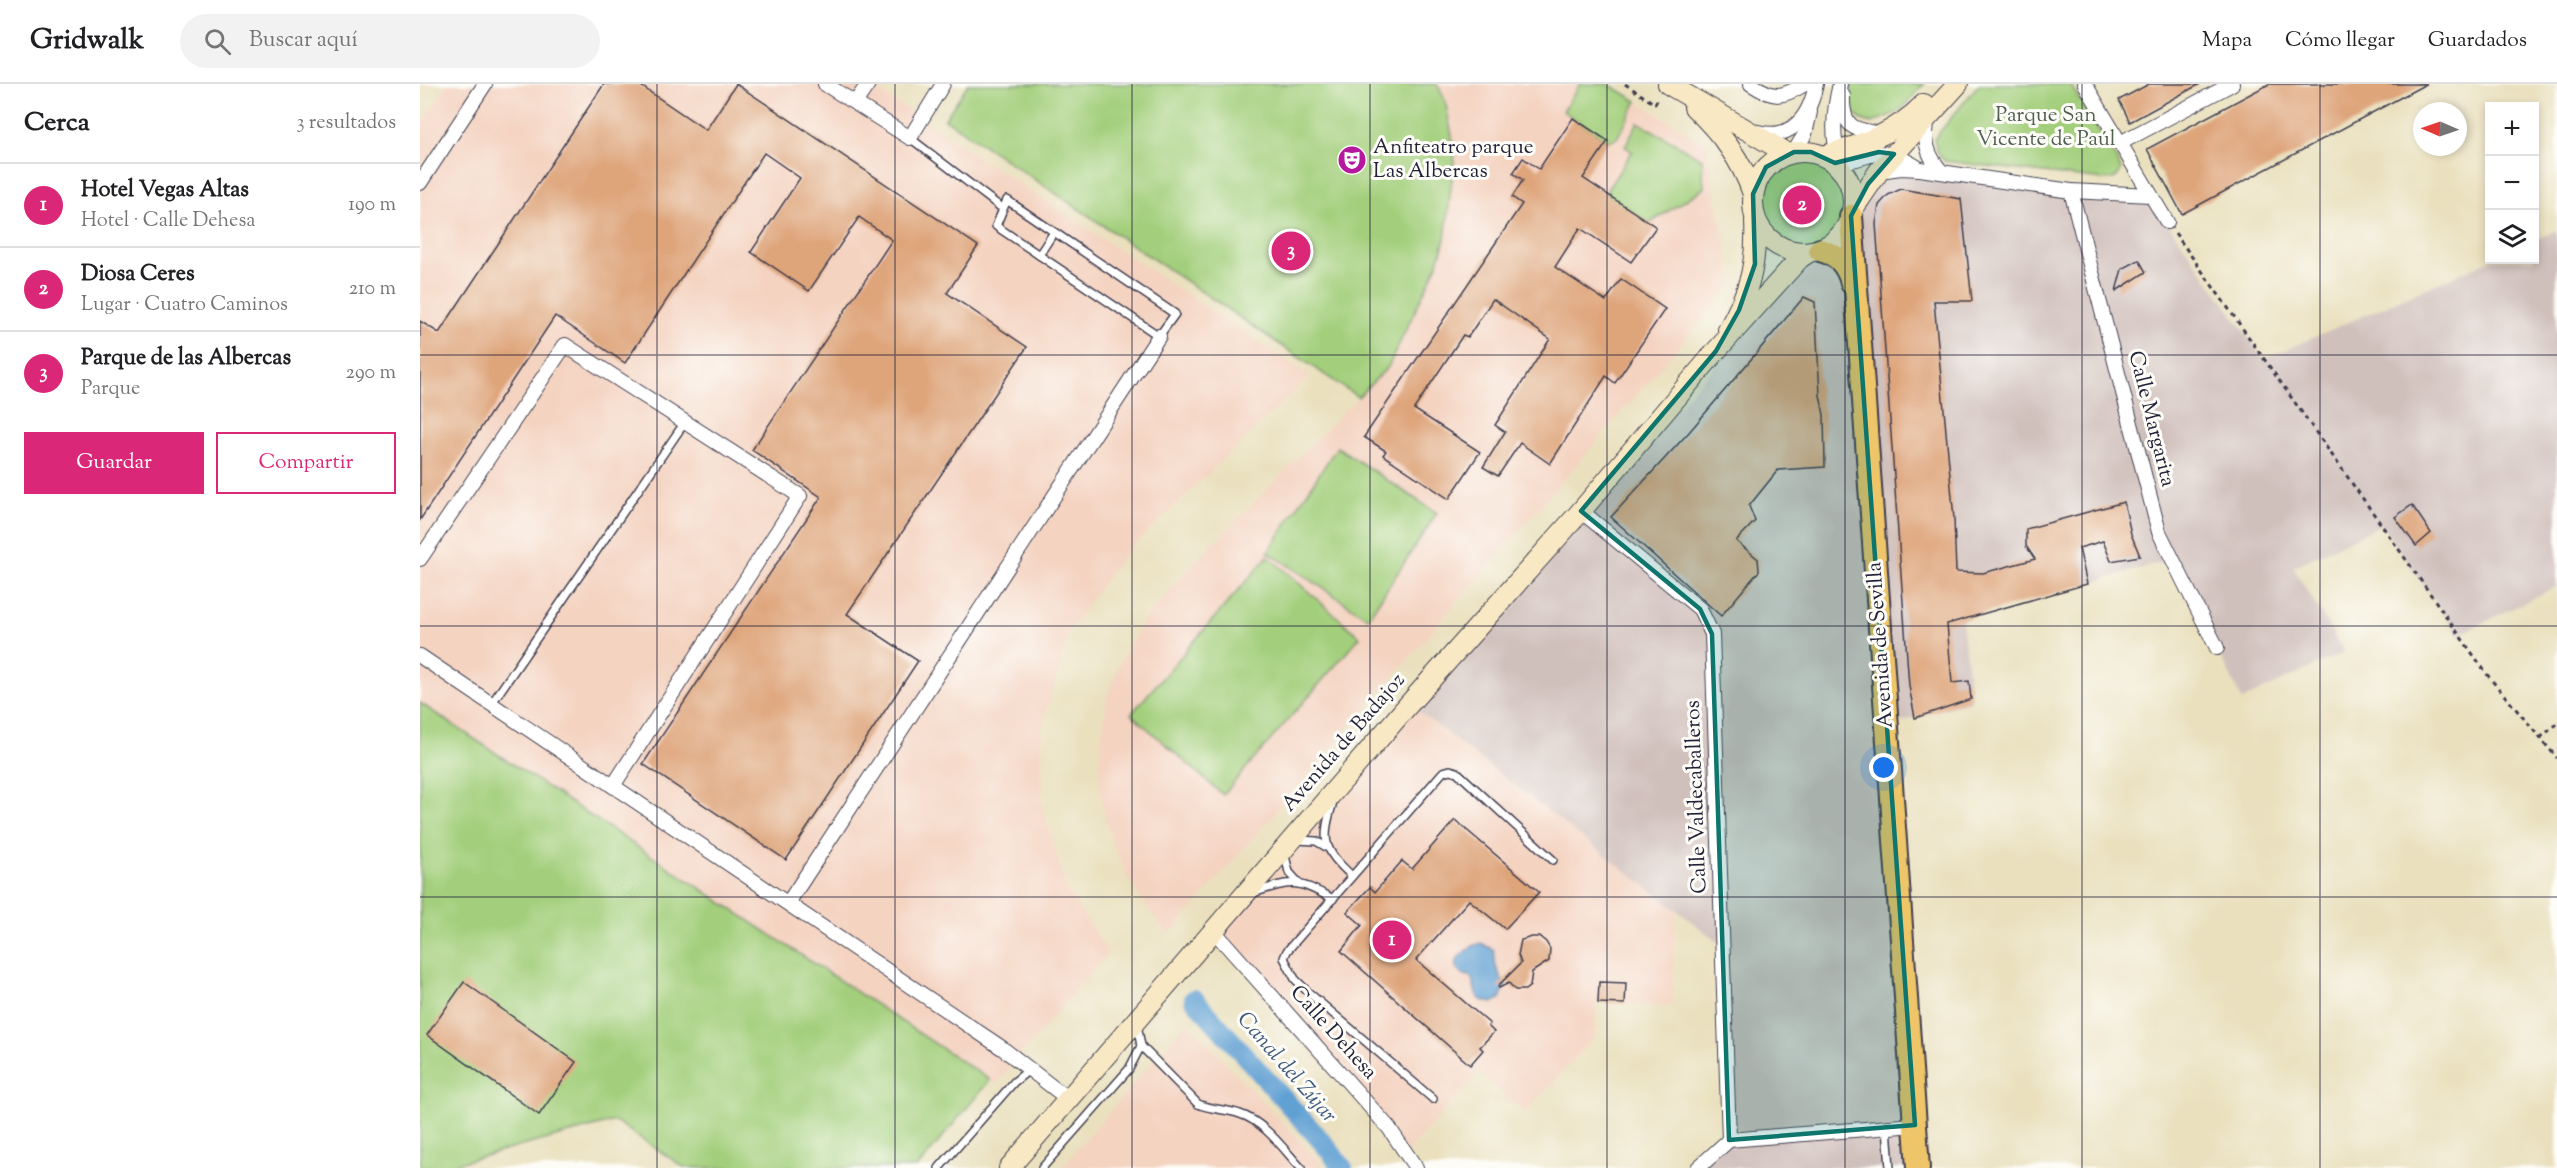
<!DOCTYPE html>
<html lang="es">
<meta charset="utf-8">
<style>
body{margin:0;font-family:"Sorts Mill Goudy",serif;background:#f2f2f2;color:#202124}
.controls{position:absolute;right:18px;top:18px;display:grid;overflow:hidden;border-radius:0px;box-shadow:0 3px 9px #0003}
.controls button{width:54px;height:54px;display:grid;place-items:center;padding:0;border:0;border-bottom:2px solid #e0e0e0;background:#fff;color:#202124;font:30px sans-serif}
.compass{position:absolute;left:1993px;top:18px;width:54px;height:54px;border-radius:50%;background:#fff;box-shadow:0 3px 9px #0003;rotate:272deg}
.you{position:absolute;left:1464px;top:684px;width:21px;height:21px;margin:-15px;border:4px solid #fff;border-radius:50%;background:#1a73e8;box-shadow:0 0 0 9px #1a73e833}
.badge{display:grid;place-items:center;width:39px;height:39px;border-radius:50%;background:#db2777;color:#fff;font-size:20px;font-weight:700}
.pin{position:absolute;translate:-50% -50%;border:3px solid #fff;box-shadow:0 2px 6px #0006}
.list{margin:0;padding:0;list-style:none}
h2{display:flex;justify-content:space-between;align-items:center;height:78px;margin:0;padding:0 24px;font-size:26px}
h2 small{font-size:20px;font-weight:400;color:#757577}
.list li{display:grid;grid-template-columns:39px 1fr auto;gap:18px;align-items:center;box-sizing:border-box;height:84px;padding:0 24px;border-top:2px solid #e0e0e0}
.list b{display:block;font-size:22px;white-space:nowrap}
.list p{margin:0;font-size:20px;white-space:nowrap;color:#757577}
.list em{font-size:20px;font-style:normal;color:#757577}
.actions{display:flex;gap:12px;padding:18px 24px}
.actions a{flex:1;padding:14px 0;border:2px solid #db2777;border-radius:0px;text-align:center;font-size:21px;color:#db2777}
.actions .main{background:#db2777;color:#fff}
.icon{flex:none;width:33px;height:33px;fill:none;stroke:currentColor;stroke-width:2;stroke-linecap:round;stroke-linejoin:round}
.map{position:relative;flex:none;width:2137px;height:1084px;overflow:hidden}
header{display:flex;align-items:center;gap:36px;box-sizing:border-box;height:84px;padding:0 30px;background:#fff;border-bottom:2px solid #e0e0e0}
header strong{font-size:28px}
nav{display:flex;gap:33px;margin-inline-start:auto;font-size:21px}
.search{width:420px;height:54px;background:#f2f2f2;display:flex;align-items:center;gap:15px;box-sizing:border-box;padding:0 21px;border-radius:33px;color:#757577;font-size:22px}
main{display:flex}
aside{flex:1;background:#fff}
.map>svg:first-child{display:block}
.built{fill:#f4d3c1}
.industrial{fill:#d0c0bc}
.green{fill:#a3cf7c;stroke:#62785c;stroke-width:1.5}
.water{fill:#60a0d3;stroke:#416187;stroke-width:1.5}
.lines{fill:none;stroke-linecap:round;stroke-linejoin:round}
.canal{stroke:#60a0d3;stroke-width:20}
.building{fill:#dea47a}
.service-casing{stroke:#403e4f;stroke-width:10}
.minor-casing{stroke:#403e4f;stroke-width:16}
.secondary-casing{stroke:#403e4f;stroke-width:22}
.primary-casing{stroke:#403e4f;stroke-width:26}
.path{stroke:#403e4f;stroke-width:3;stroke-dasharray:4.5 4.5;stroke-linecap:butt}
.service{stroke:#fff;stroke-width:7}
.minor{stroke:#fff;stroke-width:14}
.secondary{stroke:#f8e8c3;stroke-width:20}
.primary{stroke:#eec569;stroke-width:22}
.marked{fill:#0f766e;fill-opacity:0.2;stroke:#0f766e;stroke-width:4.5;stroke-linejoin:round}
.grid{fill:none;stroke:#22223b;stroke-width:1.5;stroke-opacity:0.55}
.labels{text-anchor:middle;dominant-baseline:central;stroke-width:6;stroke-linejoin:round;paint-order:stroke}
.park-label{font-size:21px;fill:#4f5f52;stroke:#fdfcf7}
.poi-label{font-size:21px;fill:#22223b;stroke:#fdfcf7;text-anchor:start}
.street-label{font-size:21px;fill:#22223b;stroke:#fdfcf7}
.water-label{font-size:22px;font-style:italic;fill:#3e5b7f;stroke:#fdfcf7}
</style>
<header>
<strong>Gridwalk</strong>
<div class="search"><svg class="icon" aria-label="search" viewBox="0 0 24 24"><circle cx="10" cy="10" r="6"/><path d="M15 15l6 6"/></svg>Buscar aquí</div>
<nav><a>Mapa</a><a>Cómo llegar</a><a>Guardados</a></nav>
</header>
<main>
<aside>
<h2>Cerca<small>3 resultados</small></h2>
<ul class="list">
<li><span class="badge">1</span><div><b>Hotel Vegas Altas</b><p>Hotel · Calle Dehesa</p></div><em>190 m</em></li>
<li><span class="badge">2</span><div><b>Diosa Ceres</b><p>Lugar · Cuatro Caminos</p></div><em>210 m</em></li>
<li><span class="badge">3</span><div><b>Parque de las Albercas</b><p>Parque</p></div><em>290 m</em></li>
</ul>
<div class="actions"><a class="main">Guardar</a><a>Compartir</a></div>
</aside>
<div class="map">
<svg width="2137" height="1084" viewBox="0 0 2137 1084">
<rect width="100%" height="100%" fill="#fdfcf7"/>
<filter id="ink" filterUnits="userSpaceOnUse"><feTurbulence type="fractalNoise" baseFrequency=".0167" numOctaves="2"/><feDisplacementMap in="SourceGraphic" scale="12" xChannelSelector="R" yChannelSelector="G"/><feConvolveMatrix kernelMatrix="1 2 1 2 8 2 1 2 1" color-interpolation-filters="sRGB"/></filter>
<filter id="wash" filterUnits="userSpaceOnUse"><feTurbulence type="fractalNoise" baseFrequency=".008" numOctaves="4" result="noise"/><feDisplacementMap in="SourceGraphic" scale="24" xChannelSelector="R" yChannelSelector="G"/><feGaussianBlur stdDeviation="1.35" result="paint"/><feColorMatrix in="noise" values="0 0 0 0 0 0 0 0 0 0 0 0 0 0 0 0 0 1.4 0 .05"/><feComposite in="paint" operator="in"/></filter>
<g filter="url(#wash)">
<rect width="100%" height="100%" fill="#eae0be"/>
<!-- built -->
<g class="built">
<path d="M28 0H449L890 292 702 473 649 547 622 645V721L646 804 688 869 576 1000 0 619V42Z"/>
<path d="M1017 0H1188L1286 60 1313 200 749 851 730 828 708 794 693 761 683 726 679 693 681 655 688 610 702 574 725 535 769 484 968 283 1018 179 1025 155 1035 68 1025 16Z"/>
<path d="M989 620 1256 823 1252 922 1176 919 1175 952 1105 1029 1059 988 987 1069 794 847Z"/>
<path d="M767 938 901 1079 904 1084H641Z"/>
</g>
<!-- industrial -->
<path class="industrial" d="M1459 87 1730 111 1747 138 1844 275 2071 176H2114L2115 156 2137 146V502L2039 551 1961 441 1873 483 1924 568 1822 616 1753 475 1542 536 1551 617 1467 642 1498 1084H1278L1309 1055 1302 861 989 620 1400 166 1414 158 1421 150Z"/>
<!-- green -->
<g class="green">
<path d="M548 0H1017L1025 16 1035 68 1025 155 1018 179 968 283 938 313 525 35Z"/>
<path d="M1160 0H1188L1217 17 1197 54 1188 57 1143 27Z"/>
<path d="M1432 0H1504L1480 27 1452 39C1429 35 1429 19 1432 0Z"/>
<path d="M1559 0H1650L1697 76 1701 86C1697 95 1694 96 1684 96L1524 77 1517 67 1514 55Z"/>
<path d="M1218 38 1282 75 1284 104 1230 139 1185 109 1212 68 1205 62Z"/>
<circle cx="1382" cy="118" r="50"/>
<path d="M917 363 1017 429 948 534 848 468Z"/>
<path d="M848 472 940 553 803 711 711 630Z"/>
<path d="M0 619 570 996 497 1084H265L195 1037 20 1084H0Z"/>
</g>
<!-- water -->
<path class="water" d="M1061 859 1074 866 1076 883 1085 902 1080 915 1072 919C1051 916 1058 907 1051 893L1040 889 1036 883 1038 874 1053 862Z"/>
<g class="lines">
<!-- canal -->
<path class="canal" d="M774 915 905 1061 923 1084"/>
</g>
<g id="blocks">
<!-- building -->
<g class="building">
<path d="M184 0H218L286 46 316 0 558 162 527 209 607 263 427 530 498 577 366 776 223 680 401 413 332 366 472 156 439 133 389 207 331 168 380 94 344 69 205 279 135 232 0 436V237L19 249Z"/>
<path d="M1729 0H1780L1710 38 1699 16Z"/>
<path d="M1849 0H2006L1762 130 1727 65Z"/>
<path d="M1153 34 1188 57 1163 94 1236 143 1211 178 1160 144 1135 183 1186 217 1201 195 1245 225 1195 299 1186 292 1130 380 1100 359 1078 392 1063 383 1085 348 1075 341 1130 255 1073 215 1048 253 1043 251 994 325 1060 368 1029 415 963 371 966 367 944 353 1102 120 1092 113 1103 96 1093 89 1103 74 1119 85Z"/>
<path d="M1481 105 1541 115 1552 217H1514L1534 435 1536 488 1563 489 1615 475 1606 462V445L1704 418 1711 450 1720 472 1691 477 1683 457 1659 464 1667 500 1527 540 1532 599 1549 597 1551 615 1495 634 1489 602 1456 140 1459 121 1468 111Z"/>
<path d="M1719 176 1726 188 1696 207 1702 185Z"/>
<path d="M1384 213 1395 218 1400 311 1404 331 1405 383 1358 386 1329 422 1335 437 1316 457 1338 475 1339 487 1301 532 1191 433 1270 347Z"/>
<path d="M1992 421 2011 449 1996 462 1975 433Z"/>
<path d="M1035 736 1119 808 1085 845 1049 816 996 876 1070 940 1068 942 1074 948 1060 963 1063 966 1050 981 921 867 942 841 927 828 950 803 955 808 982 777 992 785Z"/>
<path d="M1112 853H1120L1126 858 1130 865 1129 877 1112 888 1110 902 1105 906H1095L1089 899 1079 904 1078 902 1101 879 1098 871 1101 856Z"/>
<path d="M44 898 156 978 119 1031 7 951Z"/>
<path d="M1179 898 1206 899 1205 920 1178 919Z"/>
</g>
</g>
</g>
<g filter="url(#ink)">
<use href="#blocks" fill-opacity="0" stroke="#403e4f" stroke-width="1.5"/>
<g class="lines">
<!-- service casing -->
<g class="service-casing">
<g id="service">
<path d="M490 54 583 125 587 116 755 230 739 252 576 142 583 125"/>
<path d="M619 171 634 148"/>
<path d="M72 619 265 338"/>
<path d="M913 718C901 757 903 765 932 792"/>
<path d="M877 756 896 757 908 764"/>
<path d="M865 772 869 788 878 798"/>
<path d="M833 809C873 796 876 795 913 815"/>
<path d="M721 962 778 1020C792 1026 806 1025 820 1030 845 1038 864 1066 881 1084"/>
<path d="M1013 1015 889 909 875 895 864 874 867 867 1023 688 1030 686 1037 688 1133 776"/>
<path d="M1467 1043 1470 1084"/>
<path d="M519 1084 594 998 610 985"/>
<path d="M622 1084 709 985 721 962 717 940"/>
</g>
</g>
<!-- minor casing -->
<g class="minor-casing">
<g id="minor">
<path d="M405 0 490 54 523 0"/>
<path d="M1331 0C1354 15 1362 14 1385 0"/>
<path d="M1665 0 1747 138"/>
<path d="M1423 12C1422 44 1434 46 1462 50"/>
<path d="M435 19 448 0"/>
<path d="M1508 35C1503 56 1507 72 1522 88"/>
<path d="M1338 48C1373 57 1390 31 1396 0"/>
<path d="M1700 59 1812 0"/>
<path d="M1374 68 1385 50 1390 28"/>
<path d="M1419 75C1411 51 1414 24 1420 0"/>
<path d="M1414 79C1458 75 1456 56 1500 85L1481 84 1459 87"/>
<path d="M1500 85 1651 107 1730 111"/>
<path d="M0 99 65 0"/>
<path d="M1651 107 1739 448 1797 564"/>
<path d="M1161 427 1280 525 1292 550 1309 1056"/>
<path d="M0 475 145 261 380 412 193 702"/>
<path d="M0 572 582 964 648 1015"/>
<path d="M368 819 739 252"/>
<path d="M794 847 969 1044 996 1084"/>
<path d="M1309 1056 1495 1041"/>
<path d="M1278 1084 1309 1056"/>
</g>
</g>
<!-- secondary casing -->
<g class="secondary-casing">
<g id="secondary">
<path d="M1248 0 1368 70"/>
<path d="M1274 23C1301 49 1321 75 1333 110"/>
<circle cx="1383" cy="118" r="50"/>
<path d="M1403 72C1442 61 1476 49 1504 20"/>
<path d="M1433 125 1459 87 1538 0"/>
<path d="M1308 246C1329 208 1337 182 1335 137"/>
<path d="M589 1084 989 620 1161 427 1296 267 1380 174 1389 168"/>
</g>
</g>
<!-- primary casing -->
<g class="primary-casing">
<g id="primary">
<path d="M1431 132 1498 1084"/>
<path d="M1400 166C1418 171 1427 180 1432 199"/>
</g>
</g>
<!-- path -->
<g class="path">
<path d="M1205 0 1235 20 1238 14"/>
<path d="M1755 149 2069 593 2137 674"/>
<path d="M2120 654 2137 640"/>
</g>
<!-- service -->
<use href="#service" class="service"/>
<!-- minor -->
<use href="#minor" class="minor"/>
<!-- secondary -->
<use href="#secondary" class="secondary"/>
<!-- primary -->
<use href="#primary" class="primary"/>
</g>
</g>
<!-- marked area -->
<path class="marked" d="M1374 68H1391L1415 79 1459 68 1474 70 1448 100 1431 132 1495 1041 1309 1056 1292 550 1280 525 1161 427 1296 267 1319 226 1335 180 1333 110 1346 83Z"/>
<!-- grid -->
<path class="grid" d="M237 0V1084M475 0V1084M712 0V1084M950 0V1084M1187 0V1084M1425 0V1084M1662 0V1084M1900 0V1084M0 271H2137M0 542H2137M0 813H2137"/>
<!-- icons -->
<defs>
<g id="theatre-disc" transform="scale(1.5)"><circle r="9.5" fill="#b5179e" stroke="#fdfcf7"/><path d="M-5-5.5Q0-4 5-5.5V0Q5 5 0 6Q-5 5-5 0ZM-3.3-2.5H-1v1.5H-3.3ZM1-2.5H3.3v1.5H1ZM-2.8 1Q0 5.5 2.8 1Z" fill="#fff"/></g>
</defs>
<g fill-rule="evenodd">
<use href="#theatre-disc" x="932" y="76"/>
</g>
<g class="labels">
<!-- park labels -->
<g class="park-label">
<text x="1626" y="32">Parque San<tspan x="1626" dy="24">Vicente de Paúl</tspan></text>
</g>
<!-- poi labels -->
<g class="poi-label">
<text x="953" y="64">Anfiteatro parque<tspan x="953" dy="24">Las Albercas</tspan></text>
</g>
<!-- street labels -->
<g class="street-label">
<text transform="translate(1731 335) rotate(76)">Calle Margarita</text>
<text transform="translate(1461 561) rotate(-94)">Avenida de Sevilla</text>
<text transform="translate(924 659) rotate(-49)">Avenida de Badajoz</text>
<text transform="translate(1277 713) rotate(-92)">Calle Valdecaballeros</text>
<text transform="translate(913 949) rotate(48)">Calle Dehesa</text>
</g>
<!-- water labels -->
<g class="water-label">
<text transform="translate(866 984) rotate(49)">Canal del Zújar</text>
</g>
</g>
</svg>
<div class="controls">
<button>+</button>
<button>−</button>
<button><svg class="icon" aria-label="layers" viewBox="0 0 24 24"><path d="M12 4l9 5-9 5-9-5zM3 14l9 5 9-5"/></svg></button>
</div>
<svg class="compass" viewBox="-18 -18 36 36"><path d="M0-13l5 13h-10z" fill="#e53935"/><path d="M0 13l5-13h-10z" fill="#757577"/></svg>
<div class="you"></div>
<div class="pin badge" style="left:972px;top:856px">1</div>
<div class="pin badge" style="left:1382px;top:121px">2</div>
<div class="pin badge" style="left:871px;top:167px">3</div>
</div>
</main>
